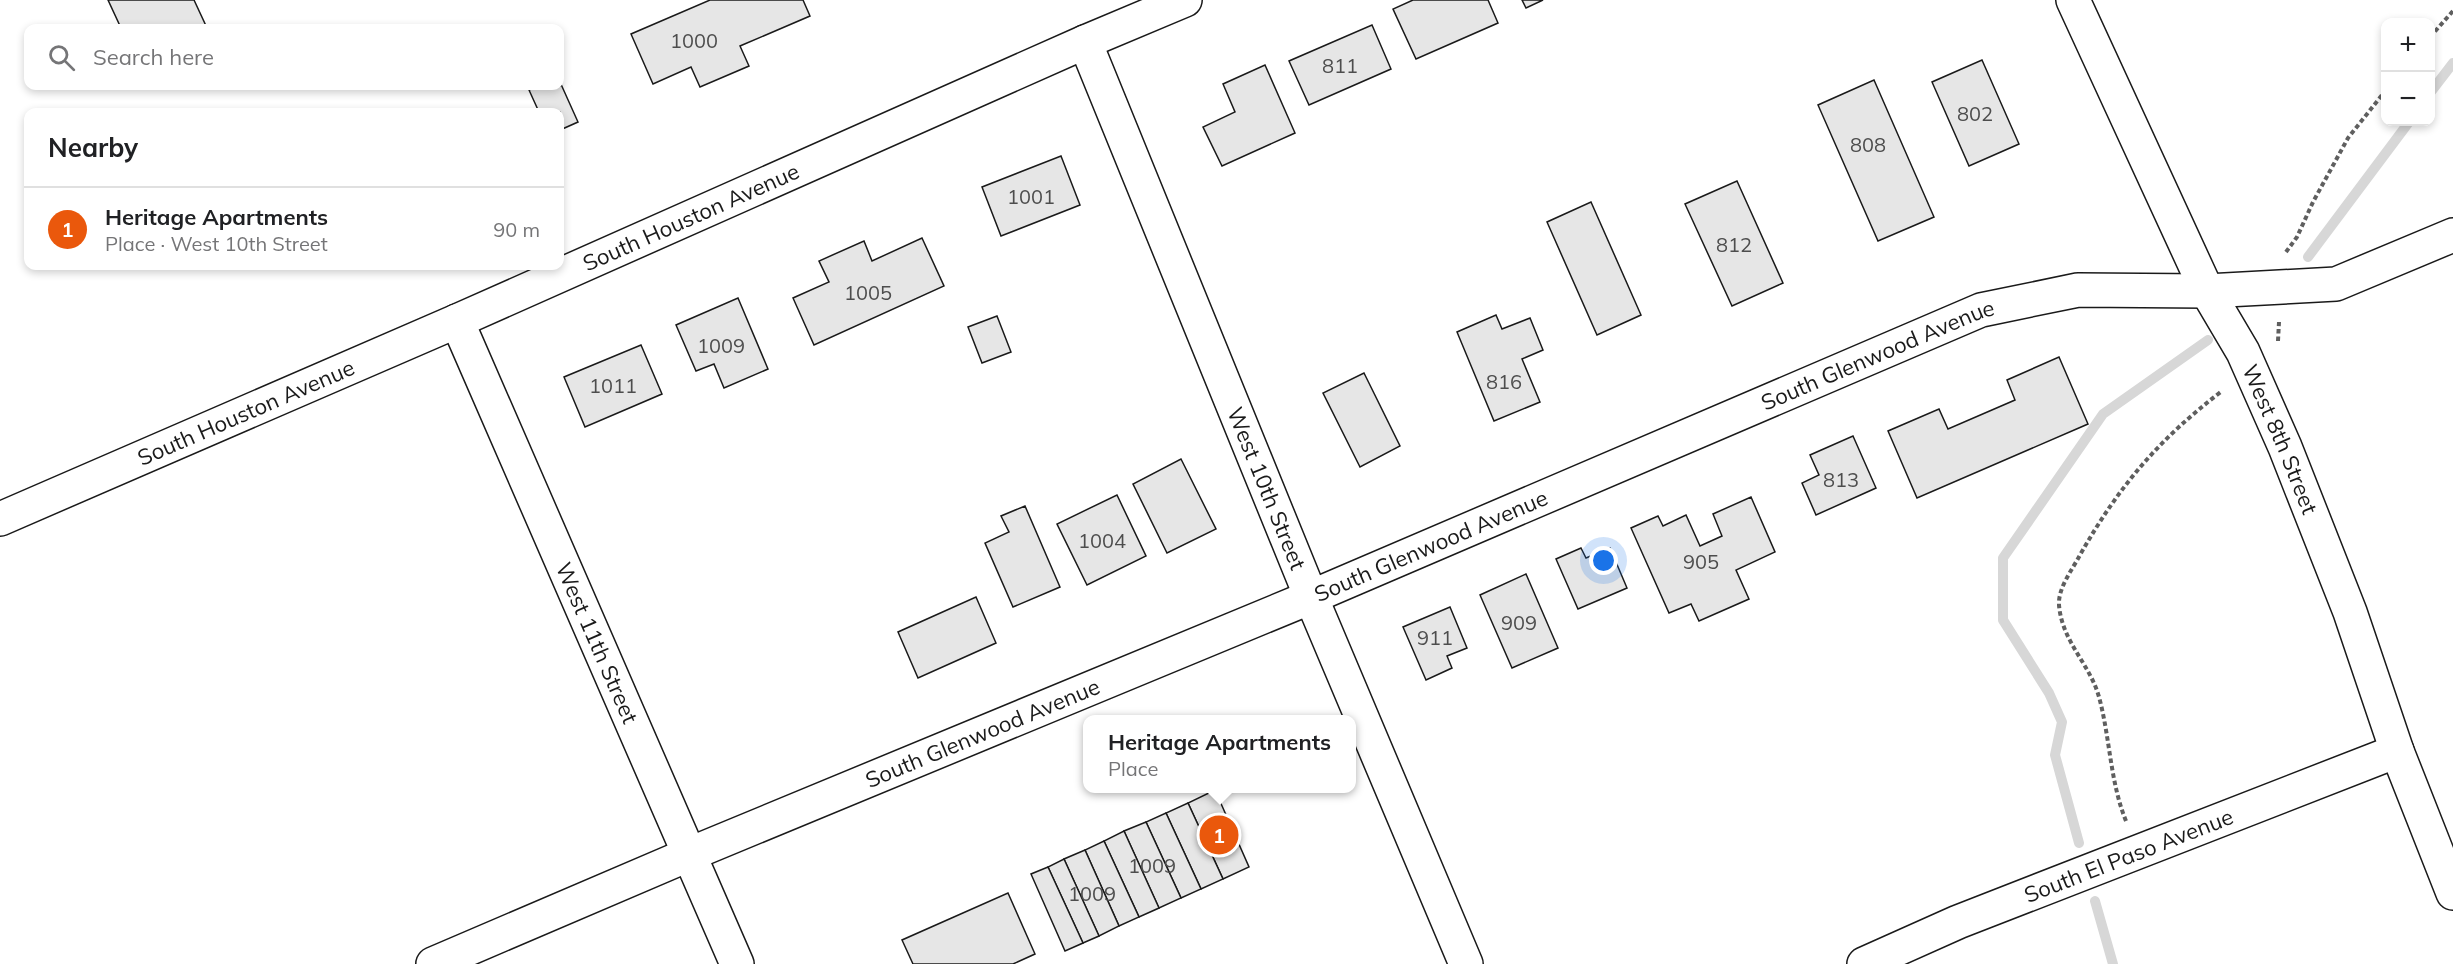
<!DOCTYPE html>
<meta charset="utf-8">
<style>
body{margin:0;font-family:Mulish,sans-serif;background:#f2f2f2;color:#202124}
.controls{position:absolute;right:18px;top:18px;display:grid;overflow:hidden;border-radius:12px;box-shadow:0 3px 9px #0003}
.controls button{width:54px;height:54px;display:grid;place-items:center;padding:0;border:0;border-bottom:2px solid #e0e0e0;background:#fff;color:#202124;font:30px sans-serif}
.you{position:absolute;left:1604px;top:561px;width:21px;height:21px;margin:-15px;border:4px solid #fff;border-radius:50%;background:#1a73e8;box-shadow:0 0 0 9px #1a73e833}
.badge{display:grid;place-items:center;width:39px;height:39px;border-radius:50%;background:#ea580c;color:#fff;font-size:20px;font-weight:700}
.pin{position:absolute;translate:-50% -50%;border:3px solid #fff;box-shadow:0 2px 6px #0006}
.popup{position:absolute;left:1083px;top:715px;width:273px;height:78px;box-sizing:border-box;display:grid;place-content:center;border-radius:12px;background:#fff;filter:drop-shadow(0 2px 4px #0005);font-size:20px;white-space:nowrap;color:#757577}
.popup b{font-size:22px;color:#202124}
.popup::after{content:'';position:absolute;left:50%;top:100%;margin-left:-12px;border:12px solid transparent;border-top-color:#fff}
.list{margin:0;padding:0;list-style:none}
h2{display:flex;justify-content:space-between;align-items:center;height:78px;margin:0;padding:0 24px;font-size:26px}
h2 small{font-size:20px;font-weight:400;color:#757577}
.list li{display:grid;grid-template-columns:39px 1fr auto;gap:18px;align-items:center;box-sizing:border-box;height:84px;padding:0 24px;border-top:2px solid #e0e0e0}
.list b{display:block;font-size:22px;white-space:nowrap}
.list p{margin:0;font-size:20px;white-space:nowrap;color:#757577}
.list em{font-size:20px;font-style:normal;color:#757577}
.icon{flex:none;width:33px;height:33px;fill:none;stroke:currentColor;stroke-width:2;stroke-linecap:round;stroke-linejoin:round}
.map{position:relative;flex:none;width:2453px;height:964px;overflow:hidden}
.search{position:absolute;background:#fff;box-shadow:0 3px 9px #0003;left:24px;top:24px;width:540px;height:66px;display:flex;align-items:center;gap:15px;box-sizing:border-box;padding:0 21px;border-radius:12px;color:#757577;font-size:22px}
.panel{position:absolute;background:#fff;box-shadow:0 3px 9px #0003;left:24px;top:108px;width:540px;height:162px;border-radius:12px}
.map>svg:first-child{display:block}
.lines{fill:none;stroke-linecap:round;stroke-linejoin:round}
.stream{stroke:#d7d7d7;stroke-width:10}
.building{fill:#e6e6e6;stroke:#1a1a1a;stroke-width:1.5}
.minor-casing{stroke:#1a1a1a;stroke-width:36}
.tertiary-casing{stroke:#1a1a1a;stroke-width:36}
.path{stroke:#5f5f5f;stroke-width:4;stroke-dasharray:4.5 3;stroke-linecap:butt}
.minor{stroke:#fff;stroke-width:33}
.tertiary{stroke:#fff;stroke-width:33}
.labels{text-anchor:middle;dominant-baseline:central;stroke-width:4.5;stroke-linejoin:round;paint-order:stroke}
.number-label{font-size:20px;fill:#4d4d4d}
.street-label{font-size:22px;fill:#1a1a1a;stroke:#fff}
</style>
<div class="map">
<svg width="2453" height="964" viewBox="0 0 2453 964">
<rect width="100%" height="100%" fill="#fff"/>
<g class="lines">
<!-- stream -->
<g class="stream">
<path d="M2430 93 2453 63"/>
<path d="M2308 257 2409 122"/>
<path d="M2079 843 2055 755 2062 722 2049 693 2003 620V558L2103 414 2208 340"/>
<path d="M2095 901 2113 964"/>
</g>
</g>
<!-- building -->
<g class="building">
<path d="M108 0H194L207 28H121Z"/>
<path d="M710 0H803L810 16 740 46 749 66 700 87 691 67 653 84 631 34Z"/>
<path d="M1413 0H1488L1498 23 1416 59 1393 9Z"/>
<path d="M1522 0H1543L1526 8Z"/>
<path d="M1372 25 1391 69 1309 105 1289 61Z"/>
<path d="M1982 60 2019 144 1969 166 1932 82Z"/>
<path d="M1265 65 1295 133 1222 166 1203 127 1235 112 1223 84Z"/>
<path d="M1874 80 1934 217 1878 241 1818 105Z"/>
<path d="M560 82 578 122 560 130V112H539L529 90 538 86H560Z"/>
<path d="M1061 156 1080 205 1001 236 982 187Z"/>
<path d="M1737 181 1783 283 1732 306 1685 204Z"/>
<path d="M1591 202 1641 315 1597 335 1547 222Z"/>
<path d="M922 238 944 286 814 345 793 298 829 282 819 261 864 241 872 261Z"/>
<path d="M738 298 768 369 724 388 714 364 696 371 676 325Z"/>
<path d="M1496 315 1502 329 1530 318 1543 350 1522 359 1540 402 1494 421 1457 332Z"/>
<path d="M997 316 1011 352 982 363 968 327Z"/>
<path d="M641 345 662 394 585 427 564 377Z"/>
<path d="M2059 357 2088 424 1917 498 1888 431 1939 409 1948 429 2015 400 2007 380Z"/>
<path d="M1364 373 1400 446 1360 467 1323 393Z"/>
<path d="M1853 436 1876 488 1816 515 1802 483 1819 475 1810 455Z"/>
<path d="M1181 459 1216 529 1167 553 1133 484Z"/>
<path d="M1117 495 1146 556 1087 585 1057 524Z"/>
<path d="M1751 497 1775 552 1736 570 1749 599 1699 621 1691 604 1669 613 1631 528 1658 516 1663 526 1686 515 1700 546 1722 536 1713 514Z"/>
<path d="M1025 506 1060 587 1013 607 985 543 1009 532 1001 516Z"/>
<path d="M1581 548 1586 558 1610 548 1627 588 1578 609 1556 559Z"/>
<path d="M1526 574 1558 648 1512 668 1480 595Z"/>
<path d="M976 597 996 643 918 678 898 632Z"/>
<path d="M1450 607 1467 648 1447 656 1452 668 1426 680 1403 627Z"/>
<path d="M1215 790 1249 867 1223 879 1188 803Z"/>
<path d="M1188 803 1223 879 1201 889 1166 813Z"/>
<path d="M1166 813 1201 889 1181 898 1146 822Z"/>
<path d="M1146 822 1181 898 1159 908 1124 831Z"/>
<path d="M1124 831 1159 908 1139 917 1104 841Z"/>
<path d="M1104 841 1139 917 1119 926 1085 850Z"/>
<path d="M1085 850 1119 926 1099 936 1064 859Z"/>
<path d="M1064 859 1099 936 1083 943 1048 867Z"/>
<path d="M1048 867 1083 943 1065 951 1031 874Z"/>
<path d="M1008 893 1035 954 1013 964H913L902 940Z"/>
</g>
<g class="lines">
<!-- minor casing -->
<g class="minor-casing">
<g id="minor">
<path id="s1" d="M1085 42 1311 597 1466 964"/>
<path id="s2" d="M457 321 737 964"/>
<path id="s3" d="M0 519 457 321 1085 42 1185 0"/>
<path id="s4" d="M1864 964 1958 922 2397 751"/>
</g>
</g>
<!-- tertiary casing -->
<g class="tertiary-casing">
<g id="tertiary">
<path id="s5" d="M2073 0 2207 291 2243 352 2285 447 2350 612 2397 751 2453 893"/>
<path id="s6" d="M433 964 690 854 1311 597 1981 310 2078 290 2207 291 2336 284 2453 235"/>
</g>
</g>
<!-- path -->
<g class="path">
<path d="M2430 37 2453 11"/>
<path d="M2286 252 2297 237 2313 202 2348 138 2386 90"/>
<path d="M2278 341 2279 322"/>
<path d="M2126 821C2110 782 2110 737 2099 697 2090 664 2062 642 2059 605 2058 588 2072 570 2080 555 2119 486 2158 440 2222 391"/>
</g>
<!-- minor -->
<use href="#minor" class="minor"/>
<!-- tertiary -->
<use href="#tertiary" class="tertiary"/>
</g>
<g class="labels">
<!-- number labels -->
<g class="number-label">
<text x="694" y="40">1000</text>
<text x="1340" y="65">811</text>
<text x="1975" y="113">802</text>
<text x="1868" y="144">808</text>
<text x="1031" y="196">1001</text>
<text x="1734" y="244">812</text>
<text x="868" y="292">1005</text>
<text x="721" y="345">1009</text>
<text x="1504" y="381">816</text>
<text x="613" y="385">1011</text>
<text x="1841" y="479">813</text>
<text x="1102" y="540">1004</text>
<text x="1701" y="561">905</text>
<text x="1519" y="622">909</text>
<text x="1435" y="637">911</text>
<text x="1152" y="865">1009</text>
<text x="1092" y="893">1009</text>
</g>
<!-- street labels -->
<g class="street-label">
<text stroke="none"><textPath href="#s3" startOffset="754">South Houston Avenue</textPath></text>
<text stroke="none"><textPath href="#s6" startOffset="1568">South Glenwood Avenue</textPath></text>
<text stroke="none"><textPath href="#s3" startOffset="268">South Houston Avenue</textPath></text>
<text stroke="none"><textPath href="#s5" startOffset="486">West 8th Street</textPath></text>
<text stroke="none"><textPath href="#s1" startOffset="482">West 10th Street</textPath></text>
<text stroke="none"><textPath href="#s6" startOffset="1082">South Glenwood Avenue</textPath></text>
<text stroke="none"><textPath href="#s2" startOffset="351">West 11th Street</textPath></text>
<text stroke="none"><textPath href="#s6" startOffset="596">South Glenwood Avenue</textPath></text>
<text stroke="none"><textPath href="#s4" startOffset="286">South El Paso Avenue</textPath></text>
</g>
</g>
</svg>
<div class="controls">
<button>+</button>
<button>−</button>
</div>
<div class="you"></div>
<div class="pin badge" style="left:1219px;top:835px">1</div>
<div class="popup"><b>Heritage Apartments</b>Place</div>
<div class="search"><svg class="icon" aria-label="search" viewBox="0 0 24 24"><circle cx="10" cy="10" r="6"/><path d="M15 15l6 6"/></svg>Search here</div>
<section class="panel">
<h2>Nearby<small></small></h2>
<ul class="list">
<li><span class="badge">1</span><div><b>Heritage Apartments</b><p>Place · West 10th Street</p></div><em>90 m</em></li>
</ul>
</section>
</div>
